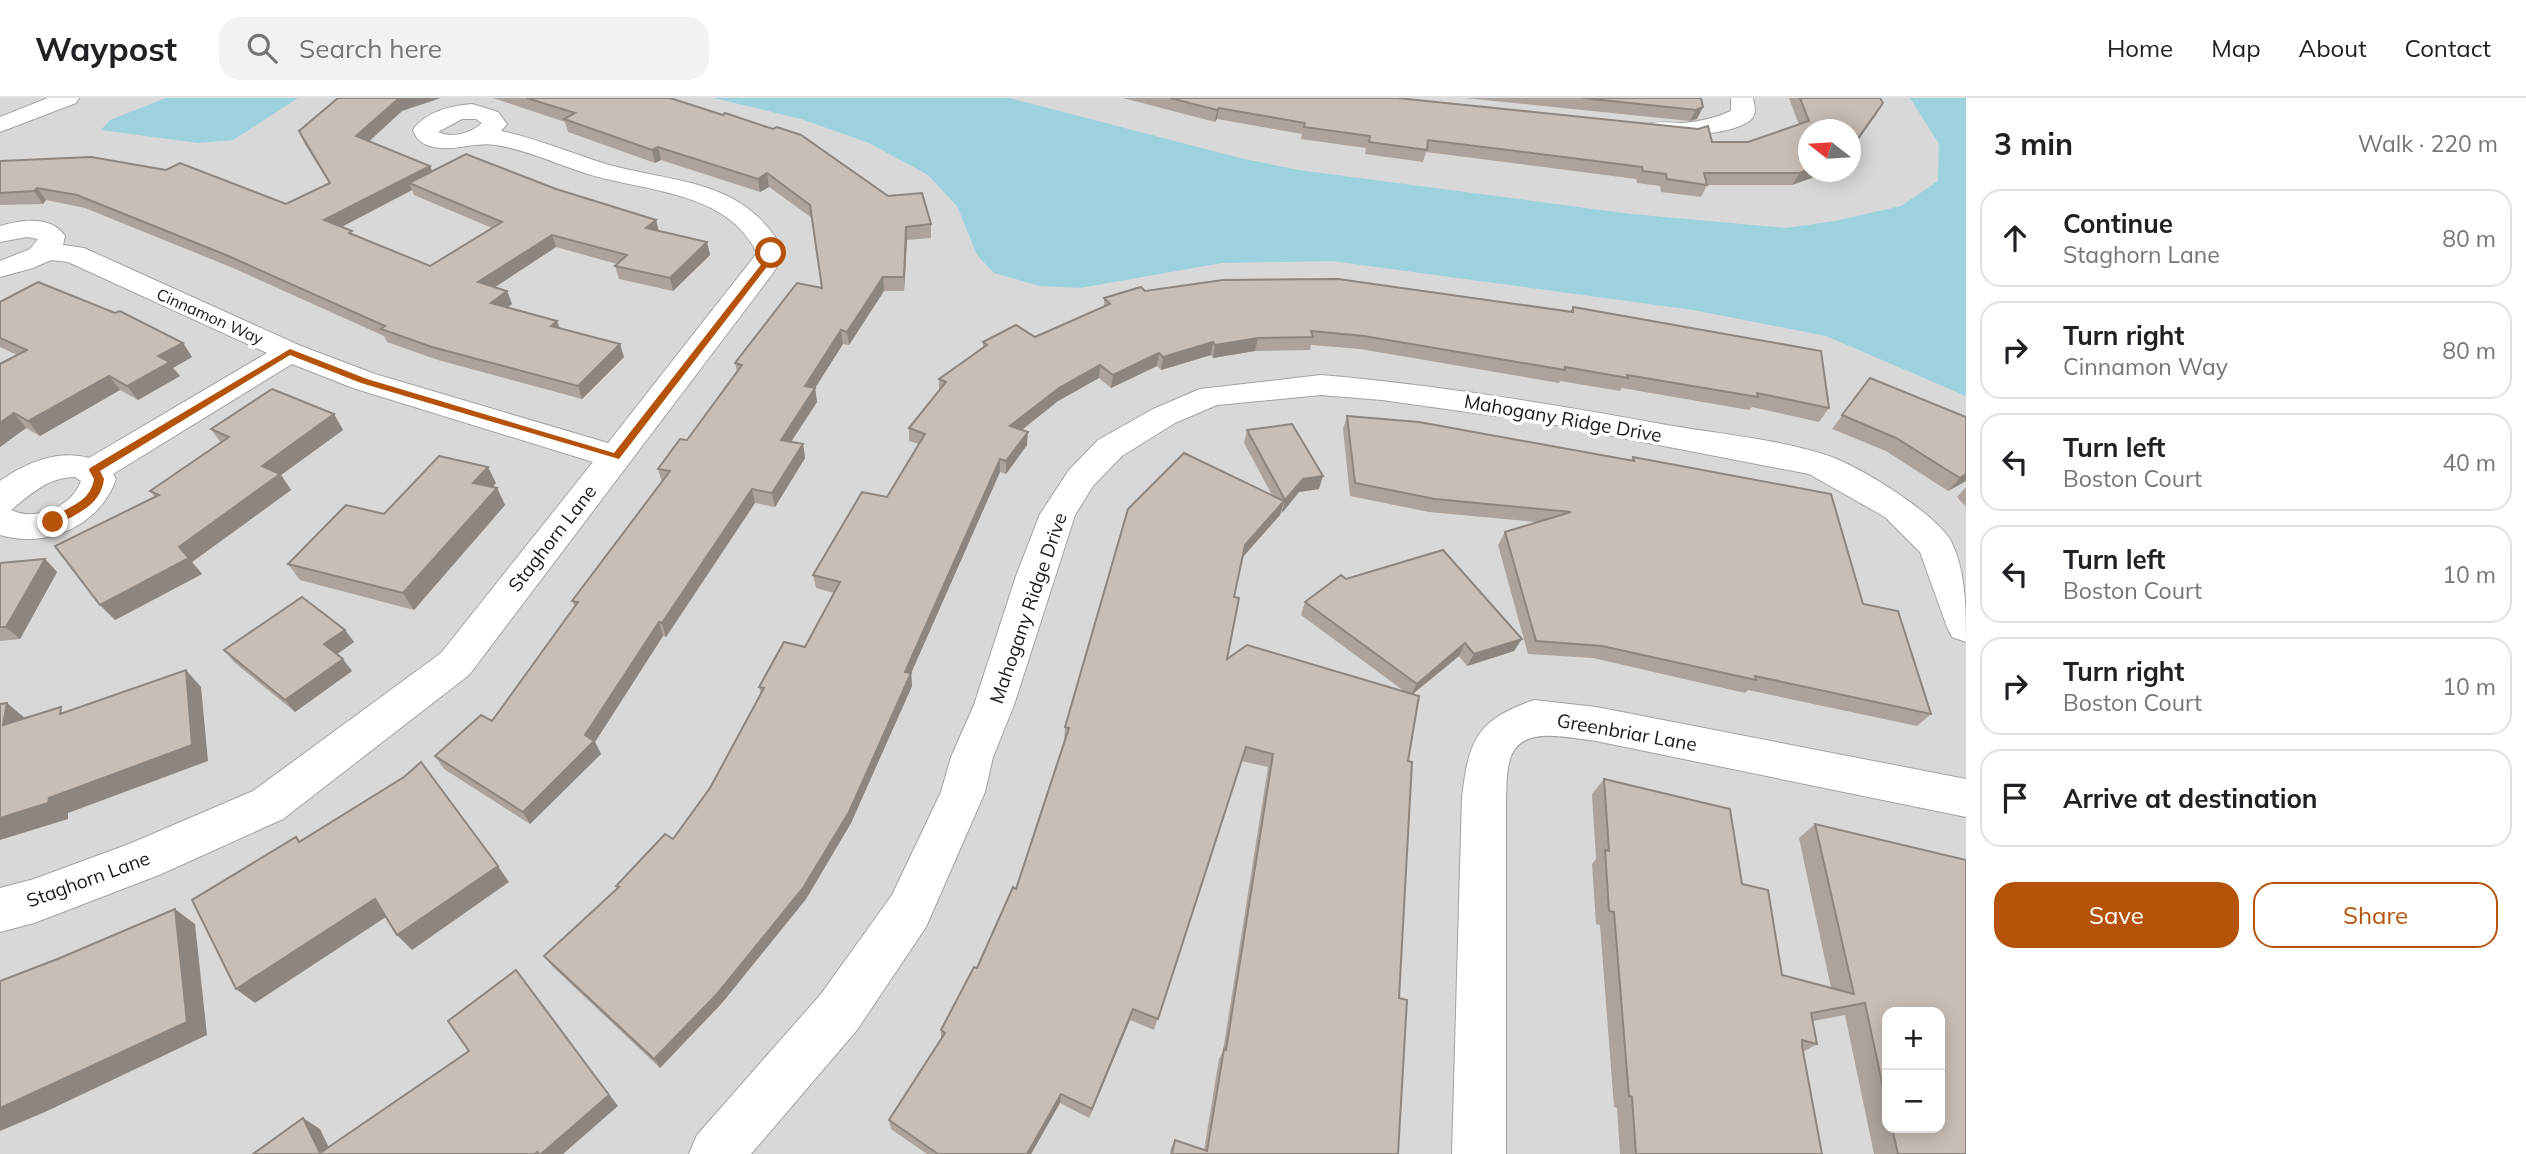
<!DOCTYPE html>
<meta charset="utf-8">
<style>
body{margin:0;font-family:Mulish,sans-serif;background:#f2f2f2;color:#202124}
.controls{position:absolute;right:21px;bottom:21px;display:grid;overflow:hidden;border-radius:14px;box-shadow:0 4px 18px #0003}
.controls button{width:63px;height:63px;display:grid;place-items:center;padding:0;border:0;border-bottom:2px solid #e0e0e0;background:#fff;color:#202124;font:35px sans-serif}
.compass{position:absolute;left:1798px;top:21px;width:63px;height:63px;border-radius:50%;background:#fff;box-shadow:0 4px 18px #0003;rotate:287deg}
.stop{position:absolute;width:21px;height:21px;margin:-16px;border:5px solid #b45309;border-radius:50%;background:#fff}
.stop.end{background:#b45309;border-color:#fff;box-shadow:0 2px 7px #0008}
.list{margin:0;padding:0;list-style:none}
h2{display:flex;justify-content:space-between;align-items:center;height:91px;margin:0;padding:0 28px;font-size:30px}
h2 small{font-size:23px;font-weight:400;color:#757577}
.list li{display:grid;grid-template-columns:46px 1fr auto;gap:21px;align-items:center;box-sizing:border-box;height:98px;margin:0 14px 14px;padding:0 14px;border:2px solid #e0e0e0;border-radius:21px}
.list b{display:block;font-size:26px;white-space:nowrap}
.list p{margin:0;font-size:23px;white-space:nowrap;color:#757577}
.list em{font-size:23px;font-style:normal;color:#757577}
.actions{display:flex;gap:14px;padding:21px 28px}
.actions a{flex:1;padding:16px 0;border:2px solid #b45309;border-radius:21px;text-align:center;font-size:24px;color:#b45309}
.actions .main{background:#b45309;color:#fff}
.icon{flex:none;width:38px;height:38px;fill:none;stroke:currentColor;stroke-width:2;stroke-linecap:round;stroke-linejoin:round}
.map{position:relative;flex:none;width:1966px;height:1056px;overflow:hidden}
header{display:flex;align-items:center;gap:42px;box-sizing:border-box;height:98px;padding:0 35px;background:#fff;border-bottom:2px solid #e0e0e0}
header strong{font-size:33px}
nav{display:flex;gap:38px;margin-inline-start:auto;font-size:24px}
.search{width:490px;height:63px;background:#f2f2f2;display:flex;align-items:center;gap:18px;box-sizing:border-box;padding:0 24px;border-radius:21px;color:#757577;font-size:26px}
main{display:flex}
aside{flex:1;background:#fff}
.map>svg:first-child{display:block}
.residential{fill:#d9d8d8;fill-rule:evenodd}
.water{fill:#9cd1de}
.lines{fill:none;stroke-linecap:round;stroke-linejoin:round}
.minor-casing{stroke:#a2a2a2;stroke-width:2}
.minor{fill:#fff;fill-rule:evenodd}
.wall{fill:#ada39c;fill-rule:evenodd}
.shaded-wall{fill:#8d857f}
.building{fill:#c9beb5;stroke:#8d857f;stroke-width:2}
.route{fill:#b45309}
.labels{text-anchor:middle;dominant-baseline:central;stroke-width:7;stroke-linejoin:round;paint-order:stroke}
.far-street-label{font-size:16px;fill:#1b1b1b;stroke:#fff}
.street-label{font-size:19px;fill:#1b1b1b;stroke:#fff}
</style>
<header>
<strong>Waypost</strong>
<div class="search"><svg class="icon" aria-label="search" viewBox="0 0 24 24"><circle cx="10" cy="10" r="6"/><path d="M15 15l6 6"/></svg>Search here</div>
<nav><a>Home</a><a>Map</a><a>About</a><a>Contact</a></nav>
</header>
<main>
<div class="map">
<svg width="1966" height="1056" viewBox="0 0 1966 1056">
<rect width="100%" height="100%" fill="#ede8df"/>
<!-- residential -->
<path class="residential" d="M0 0H1960L1966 9V1056H0ZM1808 32H1850V74H1808ZM1887 914H1940V1030H1887Z"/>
<!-- water -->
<g class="water">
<path d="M166 0H298L233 42 198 45 101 32 110 22Z"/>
<path d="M714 0H1009L1244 61 1299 72 1631 116 1786 130 1835 123 1901 108 1938 83 1939 46 1910 0H1966V298L1826 238 1693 212 1332 163 1222 165 1080 190 1040 188 994 175 977 157 957 108 928 77 869 45 801 21Z"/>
</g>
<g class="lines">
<!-- minor casing -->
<g class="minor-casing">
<g id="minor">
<path d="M48 0H79L76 5 0 34V19Z"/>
<path d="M1731 0H1753C1754 5 1756 12 1754 17 1747 37 1666 41 1648 36L1644 31 1648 26C1659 23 1670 25 1682 25 1699 24 1715 20 1731 13Z"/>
<path d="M472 6 498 14 507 26 501 33C538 41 573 56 609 67 680 86 746 81 785 155L773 175 469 577 283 721 159 777 34 825 0 834V790L34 781 129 746 253 693 441 555 593 364 353 290 292 266 113 376 116 381C100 428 46 451 0 437V383C25 365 58 351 89 360L267 255 68 164 51 162 33 170 0 179V163L30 151 38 141 27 139 0 144V128C21 122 51 117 65 138L63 147 84 150 301 248 375 276 608 345 757 155C727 93 647 94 588 76 558 67 528 52 496 47 472 43 450 56 427 47 419 44 416 40 413 32 426 13 451 8 472 6ZM462 21H476L482 25C471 35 452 41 438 34ZM75 379 81 383C72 409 35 424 11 412 31 396 48 379 75 379Z"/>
<path d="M1321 277C1437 287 1552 306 1667 327 1720 336 1778 341 1829 358 1862 370 1930 412 1950 441 1966 472 1966 509 1966 544L1952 539 1947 529 1920 454 1885 419 1809 376 1545 325 1382 302 1321 297 1217 307 1175 325 1122 358 1093 388 1075 417 1014 607 993 659 985 694 926 829 857 932 751 1056H689L697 1037 821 896 892 797 941 694 951 659 974 607 1016 478 1040 416 1069 372 1098 342 1153 311 1200 291Z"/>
<path d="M1534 602 1596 609 1966 681V719L1596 643C1567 640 1517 625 1509 665 1506 676 1507 688 1506 699V1056H1452L1462 699C1469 641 1477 622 1534 602Z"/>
</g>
</g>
<!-- minor -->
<use href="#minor" class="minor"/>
</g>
<!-- wall -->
<g class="wall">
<path d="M493 0H670L888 98 931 126V140L907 142 904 193H884L849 247 843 246 815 290 817 304 791 344 803 346 805 360 775 409 755 405 666 539 663 538 595 644 601 656 530 726 444 671 435 658 492 623 575 509 572 503 662 384 658 371 687 342 737 274 735 265 822 189 812 120 769 89 760 94 661 62 655 65 568 34 565 24Z"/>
<path d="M1123 0H1397L1712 44H1748L1799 27 1789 0H1880L1883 5 1851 52V32L1809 74 1792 87H1707L1701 99 1661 94 1660 88 1637 85 1636 81 1426 54 1423 64 1365 56 1366 50 1301 41 1302 36 1217 21 1215 24Z"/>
<path d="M1465 0H1701L1703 9 1697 21 1690 23Z"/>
<path d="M402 13 369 44 430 68 432 73 556 91 656 122 659 133 707 144 710 157 673 193 619 181 615 168 617 166 556 149 495 189 507 193 512 206 508 209 560 231 624 259 582 301 438 262 387 244 384 238 233 170 85 110 46 102 43 106 0 107V63L286 106 329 85 304 45 299 33ZM412 92 414 97 492 130 430 168 355 138 341 129Z"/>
<path d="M1145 193 1570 214 1573 209 1829 310 1819 324 1752 309 1749 312 1622 290 1620 293 1560 283 1559 285 1360 251 1311 247 1310 252 1255 253 1213 260 1211 257 1161 272 1157 268 1111 290 1099 280 1058 303 1022 332 1027 347 1006 376 1000 374 911 575 912 588 851 725 806 801 722 905 660 970 552 868 544 858 618 790 616 788 673 741 710 690 761 596 759 589 805 549 834 495 816 490 813 477 887 399 919 346 909 343V330L939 292V281L983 249V244L1035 239 1104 208V200Z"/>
<path d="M0 204 183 245 192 259 173 270 180 278 138 302 120 292 40 338 26 330 0 349 17 257 0 249Z"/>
<path d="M1870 280 1966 383 1948 393 1886 353 1832 331Z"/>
<path d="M334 316 343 332 281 377 291 392 192 464 202 476 115 522 155 399 150 393 221 345 211 331Z"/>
<path d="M1347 318 1631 362 1633 359 1863 506 1931 616 1917 628 1748 592 1745 595 1593 560 1528 556 1498 447 1505 434 1536 424 1429 414 1350 398 1343 331Z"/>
<path d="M1247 332 1319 391 1299 394 1282 415 1281 413 1280 417 1242 460 1234 499 1227 561 1404 593 1301 517 1305 504 1346 481 1514 553 1467 568 1459 558 1413 596 1408 663 1399 900 1398 1056H1170L1171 1050 1175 1042 1204 1052 1219 961 1223 953 1268 669 1241 663 1154 932 1130 922 1089 1020 1060 1005 1031 1056H927L891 1031 889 1022 941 940V932L977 870 1016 791 1064 643 1065 629 1272 397 1244 345Z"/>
<path d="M496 385 492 389 497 390 505 407 414 512 300 482 288 466 384 416Z"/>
<path d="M1966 389V409L1957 399Z"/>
<path d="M45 461 57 474 20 541 0 543V465Z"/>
<path d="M345 532 354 544 337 556 352 573 295 614 234 564 224 552Z"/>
<path d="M1604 681 1742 786 1782 877 1831 890 1799 740 1815 726 1966 1056H1874L1845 917 1813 923 1817 946 1803 954 1822 1056H1620L1617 1010 1614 1009 1600 827 1596 826 1592 766 1596 761 1592 696ZM1887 914 1940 1030H1887Z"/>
</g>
<!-- shaded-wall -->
<g class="shaded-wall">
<path d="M400 0H441L402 13 361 50 356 38 398 1Z"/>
<path d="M1883 5 1876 17 1851 52V50Z"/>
<path d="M1703 9 1697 21 1690 23 1696 12Z"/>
<path d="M1219 10 1217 21 1215 24 1217 12Z"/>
<path d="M658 49 661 62 655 65 652 52Z"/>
<path d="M430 68 435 80 409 85 412 92 330 135 324 122Z"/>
<path d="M1809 71V74H1829L1792 87 1800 75Z"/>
<path d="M767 75 769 89 760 94 758 81Z"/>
<path d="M37 90 46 102 43 106 34 93Z"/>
<path d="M656 122 659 135 646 130Z"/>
<path d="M906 129 907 142 904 193V179Z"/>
<path d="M552 137 556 149 483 197 478 184Z"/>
<path d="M707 144 710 157 673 193 670 180Z"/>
<path d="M883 179 884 193 849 247 847 234Z"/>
<path d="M507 193 512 206 497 218 491 205Z"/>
<path d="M557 223 562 236 551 228Z"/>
<path d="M841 232 843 246 815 290 817 304 783 356 781 342 805 288Z"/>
<path d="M1258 240 1255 253 1213 260 1215 247Z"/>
<path d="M1213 244 1211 257 1161 272 1163 259Z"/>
<path d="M183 245 192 259 173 270 180 278 138 302 127 288 158 258Z"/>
<path d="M620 246 624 259 582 301 578 288Z"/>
<path d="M1159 255 1157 268 1111 290 1113 277Z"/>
<path d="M1100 267 1099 280 1058 303 1010 341V328L1059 290Z"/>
<path d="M109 278 120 292 40 338 28 323Z"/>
<path d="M14 315 26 330 0 349V325Z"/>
<path d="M334 316 343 332 281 377 291 392 192 464 202 476 115 522 100 507 262 368Z"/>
<path d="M1028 334 1027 347 1006 376V363Z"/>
<path d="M803 346 805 360 775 409 772 395Z"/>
<path d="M1000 361V374L909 580 911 575 912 588 851 725 806 801 722 905 660 970 654 961 905 574Z"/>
<path d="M488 369 496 385 482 402 473 385Z"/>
<path d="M1966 376V383L1948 393 1960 380Z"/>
<path d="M1323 378 1319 391 1299 394 1282 415 1285 402 1303 381Z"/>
<path d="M497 390 505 407 414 512 403 495Z"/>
<path d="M752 391 755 405 666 539 662 525Z"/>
<path d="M1284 403 1280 417 1241 461 1245 447Z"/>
<path d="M45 461 57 474 20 541 6 529Z"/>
<path d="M659 524 663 538 595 644 601 656 530 726 523 714 585 637Z"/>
<path d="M345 532 354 544 333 559 324 546Z"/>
<path d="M1522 541 1514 553 1467 568 1474 556Z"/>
<path d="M1465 545 1459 558 1410 598 1417 586Z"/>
<path d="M343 561 352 573 295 614 285 602Z"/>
<path d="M186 572 201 589 208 663 68 715V721L0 742V720L49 700Z"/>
<path d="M7 605 26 621 3 627Z"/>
<path d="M498 768 509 784 412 852 397 837Z"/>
<path d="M375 801 389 817 255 905 236 891Z"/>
<path d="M175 811 195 826 207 937 45 1014 0 1033V1010Z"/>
<path d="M516 872 618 1008 563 1056H541Z"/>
<path d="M1133 911 1130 922 1089 1020 1092 1011Z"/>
<path d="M1061 996 1060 1005 1031 1056H1027Z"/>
<path d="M303 1020 320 1031 332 1056 320 1055Z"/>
</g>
<!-- building -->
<g class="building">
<path d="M338 0H400L398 1 356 38 430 68 324 122 352 133 349 135 430 168 502 124 409 85 466 56 556 91 656 122 646 130 707 144 670 180 615 168 627 157 552 137 478 184 507 193 491 205 557 223 551 228 620 246 578 288 432 249 381 231 385 228 226 157 77 97 37 90 34 93 0 95V63L91 59 166 72 180 65 286 106 330 85 299 33Z"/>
<path d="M527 0H670L723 17 725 15 773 31 777 29 801 37 888 98 922 95 931 126 906 129 904 179H883L847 234 841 232 805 288 815 290 781 342 803 346 772 395 752 391 662 525 659 524 585 637 594 643 523 714 435 658 481 617 492 623 578 504 572 503 670 373 658 371 680 341 687 342 742 267 735 265 797 185 822 190 810 107 767 75 758 81 658 49 652 52 564 21 575 15Z"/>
<path d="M1170 0H1397L1698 31 1708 28 1712 44H1748L1809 23 1800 0H1880L1883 5 1851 50V32H1809V71L1800 75H1704L1707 87 1667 81 1666 76 1643 73 1642 69 1428 42 1427 52 1369 44 1370 38 1304 29 1305 25 1219 10 1217 12Z"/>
<path d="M1583 0H1701L1703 9 1696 12Z"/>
<path d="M1338 181 1573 214V209L1821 253 1829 310 1757 295 1758 299 1627 277 1628 280 1565 269V272L1364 238 1311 233 1313 239 1258 240 1215 247 1213 244 1163 259 1159 255 1113 277 1100 267 1059 290 1010 328 1028 334 1006 363 1000 361 905 574 911 575 849 714 803 790 717 896 654 961 544 858 619 789 616 788 665 736 673 741 710 690 764 590 759 589 784 544 805 549 840 484 813 477 862 394 887 399 925 336 909 330 946 284 939 281 987 247 983 244 1016 227 1035 239 1110 206 1104 200 1141 189 1145 193 1223 182Z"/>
<path d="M38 184 115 215 120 213 183 245 158 258 170 264 127 288 109 278 28 323 14 315 0 325V266L27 252 0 240V204Z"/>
<path d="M1870 280 1966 319V376L1960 380 1896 340 1842 317Z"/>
<path d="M272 291 334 316 262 368 280 376 179 449 189 460 100 507 55 448 159 397 150 393 229 339 211 331Z"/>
<path d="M1347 318 1419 324 1634 363 1633 359 1831 396 1863 506 1898 513 1931 616 1755 578 1756 582 1602 548 1536 543 1505 434 1571 414 1435 401 1355 385Z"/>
<path d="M1292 326 1323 378 1303 381 1285 402 1247 332Z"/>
<path d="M1184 355 1284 403 1245 447 1234 499 1239 500 1227 561 1247 547 1419 598 1408 663 1412 664 1399 900 1407 902 1398 1056H1172L1175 1042 1207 1053 1224 951 1226 952 1273 656 1246 649 1158 921 1133 911 1092 1011 1061 996 1027 1056H938L889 1022 945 935 941 932 974 869 977 870 1013 789 1016 791 1069 630 1065 629 1128 411Z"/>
<path d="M439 358 488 369 473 385 497 390 403 495 288 466 346 407 384 416Z"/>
<path d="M1443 452 1522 541 1474 556 1465 545 1417 586 1305 504 1341 477 1346 481Z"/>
<path d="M45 461 6 529H0V465Z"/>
<path d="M302 499 345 532 324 546 343 561 285 602 224 552Z"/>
<path d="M186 572 192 647 49 700 48 705 0 720V606L7 605 3 627 61 609 60 616Z"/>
<path d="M421 664 498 768 397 837 375 801 236 891 192 802 296 739 299 744 404 679Z"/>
<path d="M1604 681 1730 711 1742 786 1768 792 1782 877 1854 896 1815 726 1966 762V1056H1898L1892 1030H1940V914H1887V1008L1865 905 1811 915 1817 946 1802 942V948L1822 1056H1636L1632 999 1629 998 1614 814 1609 813 1605 752 1609 753Z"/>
<path d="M175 811 187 924 0 1010V883L60 860Z"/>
<path d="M516 872 609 997 541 1056H539L537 1054 535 1056H253L303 1020 320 1055 469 953 448 923Z"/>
</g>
<!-- route -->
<path class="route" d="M768 153 775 155 766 170 619 361 361 285 290 257 100 373 104 381C101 407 78 415 57 427L48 424C64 408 90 407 94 381L89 372 90 370 290 251 367 281 614 355 760 168Z"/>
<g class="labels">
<!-- far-street labels -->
<g class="far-street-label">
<text transform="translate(210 218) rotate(24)">Cinnamon Way</text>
</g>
<!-- street labels -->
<g class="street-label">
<text transform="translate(1563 320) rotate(10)">Mahogany Ridge Drive</text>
<text transform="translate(552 440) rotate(-52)">Staghorn Lane</text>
<text transform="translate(1028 510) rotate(-71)">Mahogany Ridge Drive</text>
<text transform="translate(1627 634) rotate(10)">Greenbriar Lane</text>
<text transform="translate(88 781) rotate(-20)">Staghorn Lane</text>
</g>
</g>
</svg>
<div class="controls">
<button>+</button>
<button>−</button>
</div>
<svg class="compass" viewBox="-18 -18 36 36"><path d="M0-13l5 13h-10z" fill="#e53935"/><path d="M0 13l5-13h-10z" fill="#757577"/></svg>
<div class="stop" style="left:771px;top:155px"></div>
<div class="stop end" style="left:53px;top:424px"></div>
</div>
<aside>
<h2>3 min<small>Walk · 220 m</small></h2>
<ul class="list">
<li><svg class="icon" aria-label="ahead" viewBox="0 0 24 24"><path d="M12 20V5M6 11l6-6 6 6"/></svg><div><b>Continue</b><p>Staghorn Lane</p></div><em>80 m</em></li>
<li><svg class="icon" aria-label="right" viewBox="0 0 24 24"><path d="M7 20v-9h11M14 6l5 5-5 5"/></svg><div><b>Turn right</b><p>Cinnamon Way</p></div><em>80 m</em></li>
<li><svg class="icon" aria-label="left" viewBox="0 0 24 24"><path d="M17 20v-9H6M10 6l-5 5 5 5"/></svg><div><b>Turn left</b><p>Boston Court</p></div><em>40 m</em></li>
<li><svg class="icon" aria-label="left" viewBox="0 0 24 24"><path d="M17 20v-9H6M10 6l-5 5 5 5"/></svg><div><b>Turn left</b><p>Boston Court</p></div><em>10 m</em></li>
<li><svg class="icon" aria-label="right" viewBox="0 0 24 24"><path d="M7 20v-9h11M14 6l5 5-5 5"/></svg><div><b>Turn right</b><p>Boston Court</p></div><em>10 m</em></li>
<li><svg class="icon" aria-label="arrive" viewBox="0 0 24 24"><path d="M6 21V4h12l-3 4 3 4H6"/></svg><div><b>Arrive at destination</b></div></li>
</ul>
<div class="actions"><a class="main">Save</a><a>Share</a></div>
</aside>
</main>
